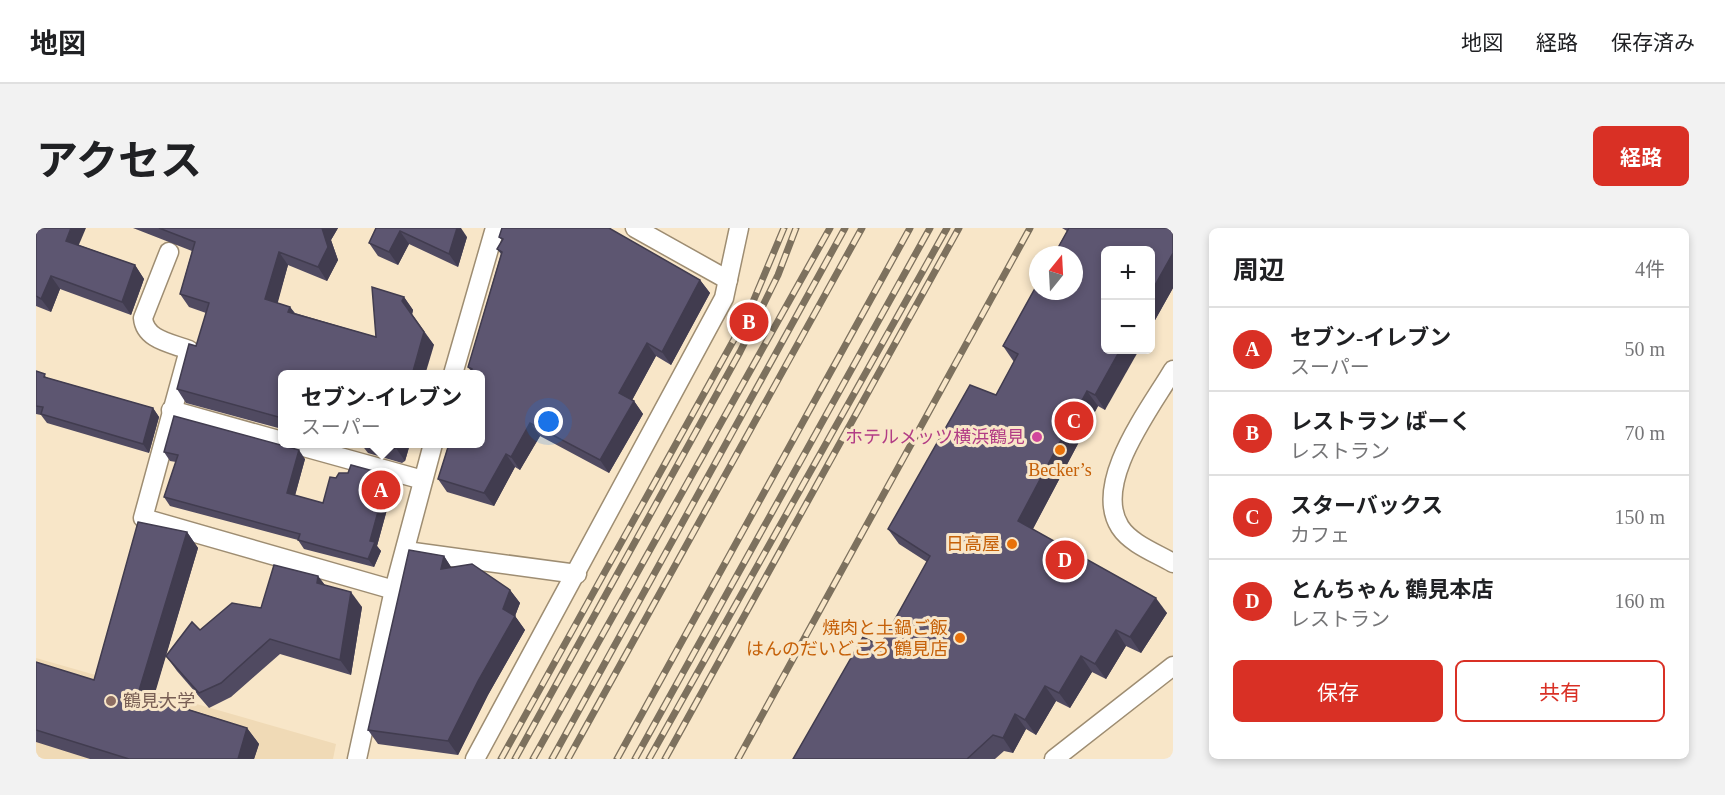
<!DOCTYPE html>
<html lang="ja">
<meta charset="utf-8">
<style>
body{margin:0;font-family:"Times New Roman","Noto Sans JP",serif;background:#f2f2f2;color:#202124}
.controls{position:absolute;right:18px;top:18px;display:grid;overflow:hidden;border-radius:9px;box-shadow:0 3px 9px #0003}
.controls button{width:54px;height:54px;display:grid;place-items:center;padding:0;border:0;border-bottom:2px solid #e0e0e0;background:#fff;color:#202124;font:30px sans-serif}
.compass{position:absolute;left:993px;top:18px;width:54px;height:54px;border-radius:50%;background:#fff;box-shadow:0 3px 9px #0003;rotate:18deg}
.you{position:absolute;left:513px;top:194px;width:21px;height:21px;margin:-15px;border:4px solid #fff;border-radius:50%;background:#1a73e8;box-shadow:0 0 0 9px #1a73e833}
.badge{display:grid;place-items:center;width:39px;height:39px;border-radius:50%;background:#d93025;color:#fff;font-size:20px;font-weight:700}
.pin{position:absolute;translate:-50% -50%;border:3px solid #fff;box-shadow:0 2px 6px #0006}
.popup{position:absolute;left:242px;top:142px;width:207px;height:78px;box-sizing:border-box;display:grid;place-content:center;border-radius:9px;background:#fff;filter:drop-shadow(0 2px 4px #0005);font-size:20px;white-space:nowrap;color:#757577}
.popup b{font-size:22px;color:#202124}
.popup::after{content:'';position:absolute;left:50%;top:100%;margin-left:-12px;border:12px solid transparent;border-top-color:#fff}
.list{margin:0;padding:0;list-style:none}
h2{display:flex;justify-content:space-between;align-items:center;height:78px;margin:0;padding:0 24px;font-size:26px}
h2 small{font-size:20px;font-weight:400;color:#757577}
.list li{display:grid;grid-template-columns:39px 1fr auto;gap:18px;align-items:center;box-sizing:border-box;height:84px;padding:0 24px;border-top:2px solid #e0e0e0}
.list b{display:block;font-size:22px;white-space:nowrap}
.list p{margin:0;font-size:20px;white-space:nowrap;color:#757577}
.list em{font-size:20px;font-style:normal;color:#757577}
.actions{display:flex;gap:12px;padding:18px 24px}
.actions a{flex:1;padding:14px 0;border:2px solid #d93025;border-radius:9px;text-align:center;font-size:21px;color:#d93025}
.actions .main{background:#d93025;color:#fff}
.map{position:relative;flex:none;width:1137px;height:531px;overflow:hidden;border-radius:9px}
header{display:flex;align-items:center;gap:36px;box-sizing:border-box;height:84px;padding:0 30px;background:#fff;border-bottom:2px solid #e0e0e0}
header strong{font-size:28px}
nav{display:flex;gap:33px;margin-inline-start:auto;font-size:21px}
.intro{display:flex;align-items:center;justify-content:space-between;box-sizing:border-box;height:144px;padding:0 36px}
h1{margin:0;font-size:42px}
.button{padding:15px 27px;border-radius:9px;background:#d93025;color:#fff;font-size:21px;font-weight:700}
main{display:flex;gap:36px;padding:0 36px}
aside{flex:1;background:#fff;border-radius:9px;box-shadow:0 3px 9px #0003}
.map>svg:first-child{display:block}
.built{fill:#f0dab6}
.lines{fill:none;stroke-linecap:round;stroke-linejoin:round}
.street-casing{stroke:#9e8d72;stroke-width:21}
.street{stroke:#fff;stroke-width:18}
.rail-casing{stroke:#7d715e;stroke-width:7}
.rail{stroke:#f8e6c8;stroke-width:4.5;stroke-dasharray:14;stroke-linecap:butt}
.wall{fill:#504a61}
.shaded-wall{fill:#413c4f}
.building{fill:#5d5671;stroke:#413c4f;stroke-width:1.5}
.hotel-dot{fill:#d1479c;stroke:#f8e6c8;stroke-width:2}
.food-dot{fill:#e8710a;stroke:#f8e6c8;stroke-width:2}
.education-dot{fill:#8d6e63;stroke:#f8e6c8;stroke-width:2}
.labels{text-anchor:middle;dominant-baseline:central;stroke-width:6;stroke-linejoin:round;paint-order:stroke}
.hotel-label{font-size:18px;fill:#b23c85;stroke:#f8e6c8;text-anchor:end}
.food-label{font-size:18px;fill:#c56008;stroke:#f8e6c8;text-anchor:end}
.education-label{font-size:18px;fill:#785e54;stroke:#f8e6c8;text-anchor:start}
</style>
<header>
<strong>地図</strong>
<nav><a>地図</a><a>経路</a><a>保存済み</a></nav>
</header>
<div class="intro"><h1>アクセス</h1><a class="button">経路</a></div>
<main>
<div class="map">
<svg width="1137" height="531" viewBox="0 0 1137 531">
<rect width="100%" height="100%" fill="#f8e6c8"/>
<!-- built -->
<path class="built" d="M0 430 300 516 297 531H0Z"/>
<g class="lines">
<!-- street casing -->
<g class="street-casing">
<g id="street">
<path d="M599 0 692 52"/>
<path d="M133 24 107 90C109 112 135 115 153 122L107 290 358 362"/>
<path d="M1137 142C1114 181 1056 255 1084 299 1095 316 1120 325 1137 335"/>
<path d="M417 146 459 0"/>
<path d="M135 182 246 213"/>
<path d="M257 216 387 252"/>
<path d="M370 323 541 346"/>
<path d="M321 531 358 362 397 216"/>
<path d="M439 531 688 70 703 0"/>
<path d="M1018 531 1137 438"/>
</g>
</g>
<!-- street -->
<use href="#street" class="street"/>
<!-- rail casing -->
<g class="rail-casing">
<g id="rail">
<path d="M465 531 711 88 748 0"/>
<path d="M479 531 704 124 742 47 760 0"/>
<path d="M497 531 794 0"/>
<path d="M516 531 809 0"/>
<path d="M532 531 826 0"/>
<path d="M581 531 874 0"/>
<path d="M599 531 894 0"/>
<path d="M613 531 911 0"/>
<path d="M629 531 923 0"/>
<path d="M702 531 994 0"/>
</g>
</g>
<!-- rail -->
<use href="#rail" class="rail"/>
</g>
<!-- wall -->
<g class="wall">
<path d="M0 0 43 17 99 37 108 51 95 87 24 61 15 84 0 78Z"/>
<path d="M97 0H302L295 12 302 32 291 53 252 37 241 75 254 79 259 85 340 109 368 69 377 82 376 86 398 117 246 147V201L150 175 141 161 160 118 170 85 153 79 144 66 156 23Z"/>
<path d="M340 0 431 9 422 39 373 16 362 37 342 28 333 15Z"/>
<path d="M1026 0H1137V60L1114 101V22L1069 182 1062 178 997 301 1131 385 1105 425 1090 418 1070 451 1056 444 1034 480 1020 473 1000 507 990 501 977 525 968 523 959 531H757L844 418 891 334 863 316 852 301 960 167 978 134 967 118 1031 3Z"/>
<path d="M463 9 664 52 674 65 635 137 620 128 596 172 598 173 607 186 573 245 504 208 484 242 479 239 458 278 411 264 402 251 435 143 432 139 465 26 461 21 466 12Z"/>
<path d="M0 143 12 150 117 180 123 189 113 225 11 195 5 187 0 186Z"/>
<path d="M325 216H374L369 233 366 235 332 225Z"/>
<path d="M128 224 269 231 259 268 287 275 300 250 358 256 341 318 345 323 338 339 268 321 262 312 134 278 128 269 140 234 134 233Z"/>
<path d="M151 304 162 320 117 470 211 500 223 516 218 531H54L0 514V434L58 452Z"/>
<path d="M408 328 415 339 474 362 484 375 479 388 489 402 452 467 422 527 342 516 332 502Z"/>
<path d="M282 348 289 357 326 379 315 447 244 426 195 469 173 480 141 443 130 428 164 402 225 380Z"/>
</g>
<!-- shaded-wall -->
<g class="shaded-wall">
<path d="M35 0H50L39 26 30 13Z"/>
<path d="M286 0H302L295 12 302 32 291 53 282 39Z"/>
<path d="M421 0H425L431 9 422 39 413 26Z"/>
<path d="M364 3 373 16 362 37 353 24Z"/>
<path d="M243 24 252 37 239 85 229 71Z"/>
<path d="M1137 25V60L1114 101V66Z"/>
<path d="M99 37 108 51 95 87 86 74Z"/>
<path d="M15 48 24 61 15 84 5 71Z"/>
<path d="M664 52 674 65 635 137 626 124Z"/>
<path d="M368 69 377 82 376 87 366 73Z"/>
<path d="M254 79 263 92 252 84Z"/>
<path d="M388 104 398 117 389 147H376Z"/>
<path d="M611 115 620 128 593 178 583 165Z"/>
<path d="M1084 122H1103L1069 182 1059 167Z"/>
<path d="M1051 163 1062 178 993 308 982 293Z"/>
<path d="M598 173 607 186 573 245 564 232Z"/>
<path d="M117 180 123 189 113 225 107 216Z"/>
<path d="M494 195 504 208 484 242 475 229Z"/>
<path d="M361 216H374L369 233 360 220Z"/>
<path d="M263 222 269 231 257 274 251 265Z"/>
<path d="M470 226 479 239 458 278 448 265Z"/>
<path d="M352 247 358 256 341 318 345 323 338 339 332 331 334 313Z"/>
<path d="M151 304 162 320 114 482 102 466Z"/>
<path d="M408 328 417 342 405 341Z"/>
<path d="M282 348 293 363 281 355Z"/>
<path d="M474 362 484 375 479 388 489 402 452 467 422 527 412 513Z"/>
<path d="M315 364 326 379 315 447 304 432Z"/>
<path d="M1120 370 1131 385 1105 425 1094 409Z"/>
<path d="M1080 402 1090 418 1070 451 1059 436Z"/>
<path d="M1045 428 1056 444 1034 480 1023 465Z"/>
<path d="M1009 458 1020 473 1000 507 989 492Z"/>
<path d="M979 486 990 501 977 525 967 510Z"/>
<path d="M211 500 223 516 218 531H202Z"/>
</g>
<!-- building -->
<g class="building">
<path d="M0 0H35L30 13 99 37 86 74 15 48 5 71 0 68Z"/>
<path d="M123 0H286L292 19 282 39 243 24 229 71 254 79 252 84 340 109 336 59 368 69 366 73 388 104 376 147H246V190L141 161 153 116 160 118 173 75 144 66 159 14Z"/>
<path d="M340 0H421L413 26 364 3 353 24 333 15Z"/>
<path d="M466 0H573L664 52 626 124 611 115 583 165 598 173 564 232 494 195 475 229 470 226 448 265 402 251 413 216H444V147H434L436 141 432 139 466 24 461 21 467 11 463 9Z"/>
<path d="M1033 0H1137V25L1114 66V22H1070V122H1084L1059 167 1051 163 982 293 1120 370 1094 409 1080 402 1059 436 1045 428 1023 465 1009 458 989 492 979 486 967 510 957 507 931 531H757L827 409 844 418 894 328 852 301 934 157 960 167 982 126 967 118 1002 55V63H1038V27H1018Z"/>
<path d="M0 143 9 146 8 149 117 180 107 216 5 186 7 179 0 178Z"/>
<path d="M138 188 263 222 251 265 287 275 294 249 300 250 303 245H312L315 237 352 247 334 313 339 314 332 331 262 312 264 306 128 269 142 227 128 224Z"/>
<path d="M336 216H361L360 220 357 221Z"/>
<path d="M102 294 151 304 102 466 211 500 202 531H93L0 502V434L58 452Z"/>
<path d="M373 322 408 328 405 341 436 336 474 362 467 381 479 388 442 453 412 513 332 502Z"/>
<path d="M238 337 282 348 281 355 315 364 304 432 234 411 185 455 163 465 130 428 156 394 164 402 196 375 225 380Z"/>
</g>
<!-- markers -->
<circle class="hotel-dot" cx="1001" cy="209" r="6"/>
<g class="food-dot">
<circle cx="1024" cy="222" r="6"/>
<circle cx="976" cy="316" r="6"/>
<circle cx="924" cy="410" r="6"/>
</g>
<circle class="education-dot" cx="75" cy="473" r="6"/>
<g class="labels">
<!-- hotel labels -->
<g class="hotel-label">
<text x="989" y="209">ホテルメッツ横浜鶴見</text>
</g>
<!-- food labels -->
<g class="food-label">
<text x="1024" y="242" text-anchor="middle">Becker’s</text>
<text x="964" y="316">日高屋</text>
<text x="912" y="400">焼肉と土鍋ご飯<tspan x="912" dy="21">はんのだいどころ 鶴見店</tspan></text>
</g>
<!-- education labels -->
<g class="education-label">
<text x="87" y="473">鶴見大学</text>
</g>
</g>
</svg>
<div class="controls">
<button>+</button>
<button>−</button>
</div>
<svg class="compass" viewBox="-18 -18 36 36"><path d="M0-13l5 13h-10z" fill="#e53935"/><path d="M0 13l5-13h-10z" fill="#757577"/></svg>
<div class="you"></div>
<div class="pin badge" style="left:345px;top:262px">A</div>
<div class="popup"><b>セブン-イレブン</b>スーパー</div>
<div class="pin badge" style="left:713px;top:94px">B</div>
<div class="pin badge" style="left:1038px;top:193px">C</div>
<div class="pin badge" style="left:1029px;top:332px">D</div>
</div>
<aside>
<h2>周辺<small>4件</small></h2>
<ul class="list">
<li><span class="badge">A</span><div><b>セブン-イレブン</b><p>スーパー</p></div><em>50 m</em></li>
<li><span class="badge">B</span><div><b>レストラン ばーく</b><p>レストラン</p></div><em>70 m</em></li>
<li><span class="badge">C</span><div><b>スターバックス</b><p>カフェ</p></div><em>150 m</em></li>
<li><span class="badge">D</span><div><b>とんちゃん 鶴見本店</b><p>レストラン</p></div><em>160 m</em></li>
</ul>
<div class="actions"><a class="main">保存</a><a>共有</a></div>
</aside>
</main>
